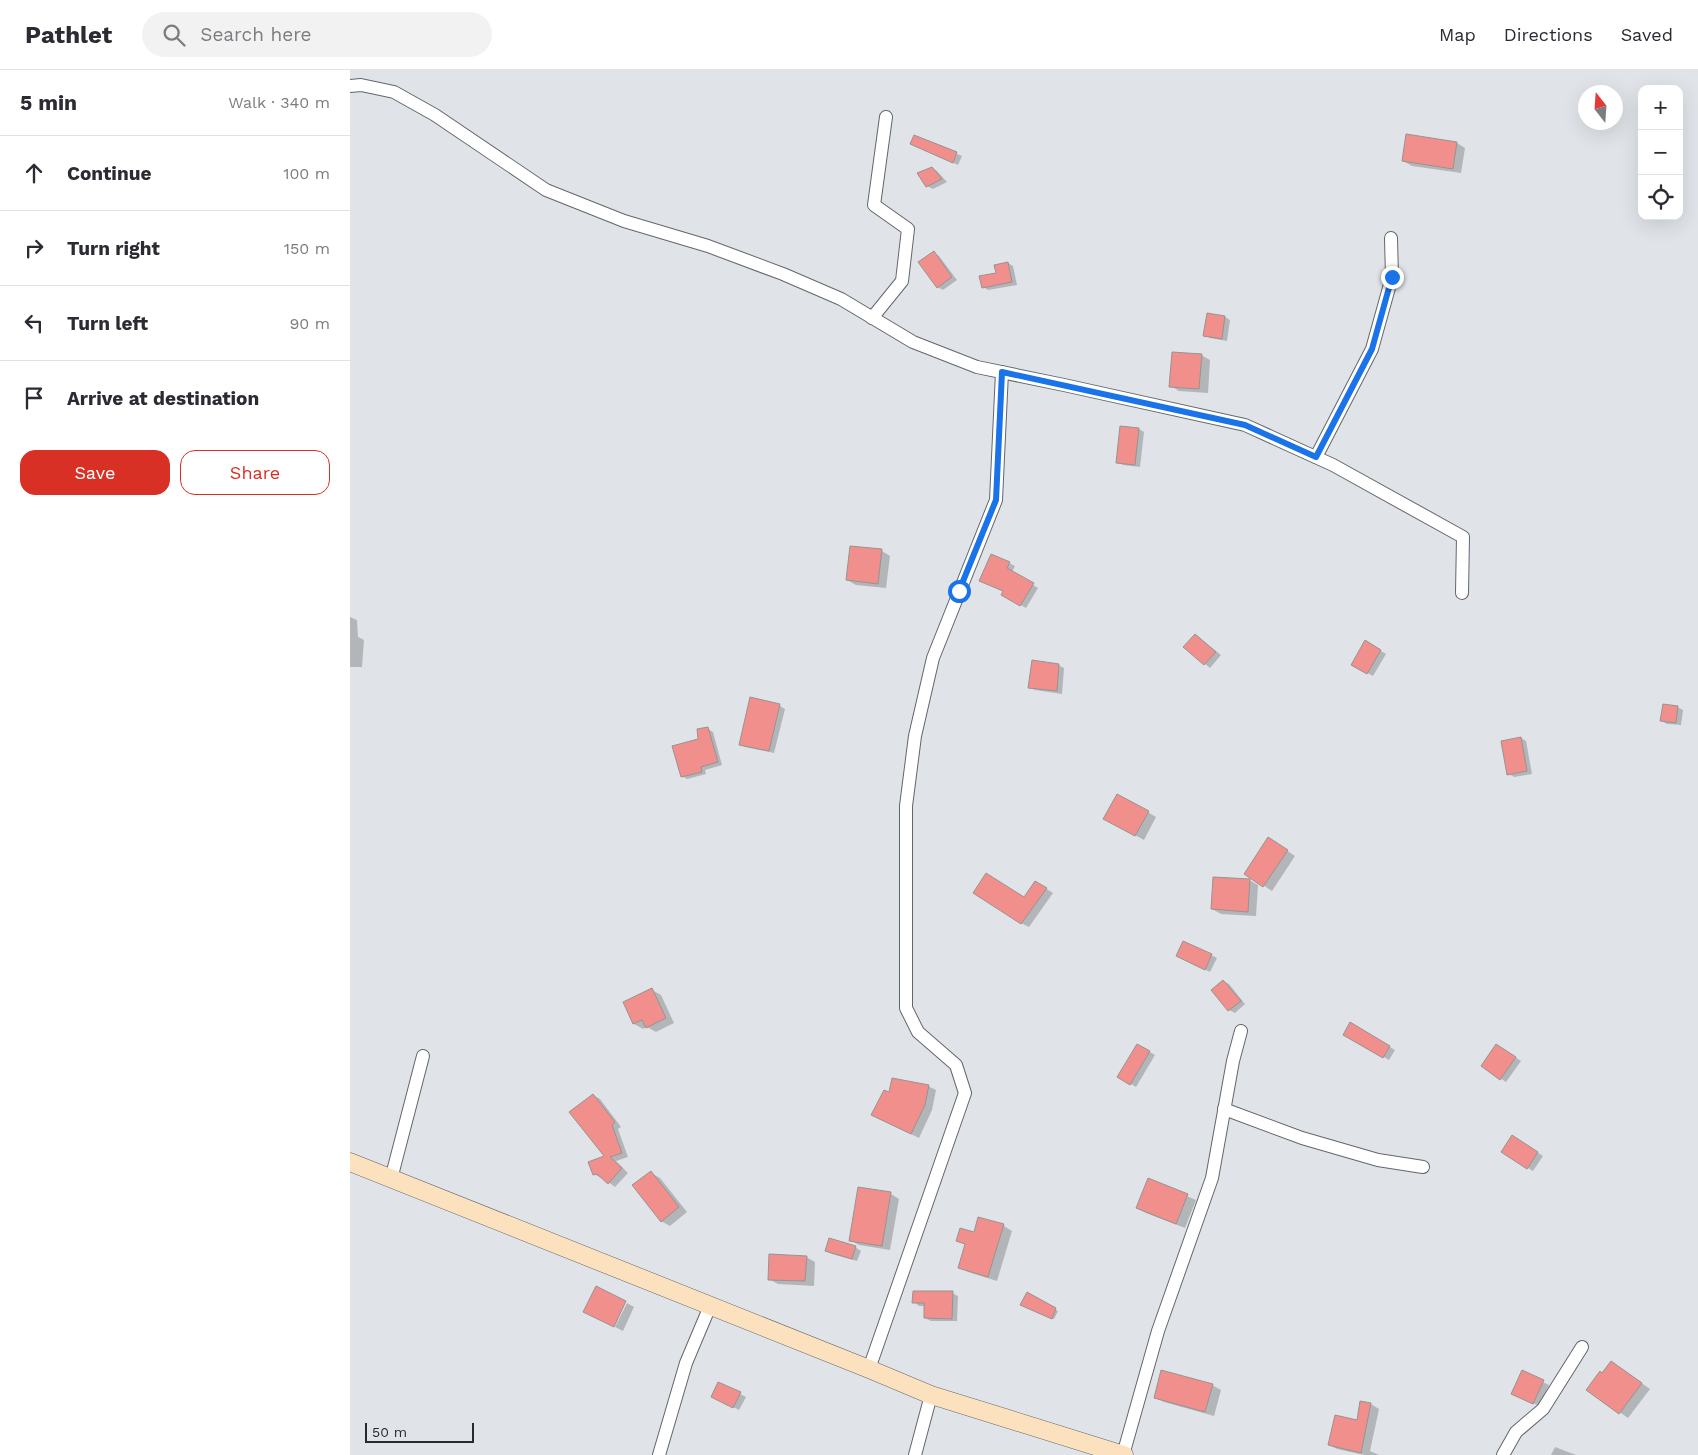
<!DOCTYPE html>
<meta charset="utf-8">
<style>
body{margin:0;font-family:"Work Sans",sans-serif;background:#f2f2f3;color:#2b2b33}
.controls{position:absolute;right:15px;top:15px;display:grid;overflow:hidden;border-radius:10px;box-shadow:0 5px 20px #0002}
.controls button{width:45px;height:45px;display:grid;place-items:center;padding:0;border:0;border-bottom:1px solid #e1e1e2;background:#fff;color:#2b2b33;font:25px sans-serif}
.compass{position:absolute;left:1228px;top:15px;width:45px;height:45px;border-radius:50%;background:#fff;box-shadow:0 5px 20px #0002;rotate:343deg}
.scale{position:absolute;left:15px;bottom:12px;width:109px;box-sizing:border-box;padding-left:5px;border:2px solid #27292a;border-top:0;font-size:14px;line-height:18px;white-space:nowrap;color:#27292a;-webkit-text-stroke:4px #e0e4e8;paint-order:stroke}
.stop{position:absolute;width:15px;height:15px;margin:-11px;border:4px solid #1a73e8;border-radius:50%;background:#fff}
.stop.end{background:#1a73e8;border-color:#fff;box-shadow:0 1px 5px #0008}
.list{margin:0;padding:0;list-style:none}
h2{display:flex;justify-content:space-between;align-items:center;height:65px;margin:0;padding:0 20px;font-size:21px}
h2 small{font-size:16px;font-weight:400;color:#7c7c81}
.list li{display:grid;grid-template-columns:32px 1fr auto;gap:15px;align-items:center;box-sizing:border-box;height:75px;padding:0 20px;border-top:1px solid #e1e1e2}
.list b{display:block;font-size:19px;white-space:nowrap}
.list em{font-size:16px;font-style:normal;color:#7c7c81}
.actions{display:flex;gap:10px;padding:15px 20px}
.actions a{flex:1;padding:11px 0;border:1px solid #d93025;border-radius:15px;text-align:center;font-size:18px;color:#d93025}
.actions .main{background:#d93025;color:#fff}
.icon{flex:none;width:28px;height:28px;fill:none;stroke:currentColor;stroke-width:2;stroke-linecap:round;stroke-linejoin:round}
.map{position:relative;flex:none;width:1348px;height:1385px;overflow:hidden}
header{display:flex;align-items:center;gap:30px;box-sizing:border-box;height:70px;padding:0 25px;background:#fff;border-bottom:1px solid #e1e1e2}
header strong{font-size:24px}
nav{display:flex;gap:28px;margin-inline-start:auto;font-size:18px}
.search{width:350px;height:45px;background:#f2f2f3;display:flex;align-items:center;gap:12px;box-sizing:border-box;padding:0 18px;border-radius:28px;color:#7c7c81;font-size:19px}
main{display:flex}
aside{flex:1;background:#fff}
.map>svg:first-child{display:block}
.shadow{fill:#0003}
.building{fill:#f08f8c;stroke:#999292}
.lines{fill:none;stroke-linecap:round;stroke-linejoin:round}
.street-casing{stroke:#63666a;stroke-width:14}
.secondary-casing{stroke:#63666a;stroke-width:19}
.street{stroke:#fff;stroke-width:12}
.secondary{stroke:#fce1bf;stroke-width:18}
.route{stroke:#1a73e8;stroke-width:6}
</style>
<header>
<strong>Pathlet</strong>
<div class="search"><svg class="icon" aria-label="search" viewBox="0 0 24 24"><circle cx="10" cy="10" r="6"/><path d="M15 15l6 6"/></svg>Search here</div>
<nav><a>Map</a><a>Directions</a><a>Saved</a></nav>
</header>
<main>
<aside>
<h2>5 min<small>Walk · 340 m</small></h2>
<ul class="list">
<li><svg class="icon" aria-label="ahead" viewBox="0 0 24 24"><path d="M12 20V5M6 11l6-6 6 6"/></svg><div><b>Continue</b></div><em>100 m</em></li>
<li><svg class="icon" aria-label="right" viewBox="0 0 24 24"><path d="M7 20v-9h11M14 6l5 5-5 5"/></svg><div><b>Turn right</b></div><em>150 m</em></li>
<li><svg class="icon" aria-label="left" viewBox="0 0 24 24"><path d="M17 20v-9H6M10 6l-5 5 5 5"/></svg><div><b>Turn left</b></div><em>90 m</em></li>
<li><svg class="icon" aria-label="arrive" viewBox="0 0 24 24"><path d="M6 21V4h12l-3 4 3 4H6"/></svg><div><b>Arrive at destination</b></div></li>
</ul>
<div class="actions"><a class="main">Save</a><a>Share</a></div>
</aside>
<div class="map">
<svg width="1348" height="1385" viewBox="0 0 1348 1385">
<rect width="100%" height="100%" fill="#e0e4e8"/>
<!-- shadow -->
<g class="shadow">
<path d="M564 66 612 86 608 95 567 77Z"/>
<path d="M1107 73 1115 78 1111 103 1062 96 1053 91Z"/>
<path d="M582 98 587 101 597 112 583 119 577 116Z"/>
<path d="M584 183 589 186 607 210 593 220 587 217Z"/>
<path d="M658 193 663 196 667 215 638 220 633 217Z"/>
<path d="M875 247 880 250 877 271 860 268 855 265Z"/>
<path d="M851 285 860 290 858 323 829 321 821 316Z"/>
<path d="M789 359 794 362 790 397 773 395 768 392Z"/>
<path d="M532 481 540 486 536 518 506 515 497 510Z"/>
<path d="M659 493 665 496 662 502 688 518 676 538 652 525 654 522 636 513Z"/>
<path d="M0 547 7 550 8 567 14 570 12 597H0Z"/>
<path d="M846 565 871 585 860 598 835 577Z"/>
<path d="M1016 572 1036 584 1023 606 1003 595Z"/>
<path d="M708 595 714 598 712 624 685 620 679 617Z"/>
<path d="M430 636 435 639 424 683 395 677 390 674Z"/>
<path d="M1327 637 1333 640 1331 655 1317 654 1312 651Z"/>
<path d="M358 659 363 662 372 695 355 700 356 704 337 709 332 706 350 669Z"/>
<path d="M1171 668 1176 671 1182 704 1164 707 1159 704Z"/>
<path d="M768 725 806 747 794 770 755 749Z"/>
<path d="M927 774 945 786 922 821 896 804Z"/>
<path d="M899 810 908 815 906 846 871 844 862 839Z"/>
<path d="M685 812 703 823 679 857 671 853 675 829Z"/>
<path d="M861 885 867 888 860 902 833 889Z"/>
<path d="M873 911 879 914 895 934 885 943 879 940 862 920Z"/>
<path d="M302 920 311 925 324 953 306 962 297 957 293 959 284 954 274 933Z"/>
<path d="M1001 954 1045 980 1039 990 995 964Z"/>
<path d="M788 975 805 985 786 1017 769 1007Z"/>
<path d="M1152 978 1171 991 1156 1012 1132 996Z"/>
<path d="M578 1016 586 1020 582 1040 569 1068 530 1049 540 1024Z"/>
<path d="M243 1025 250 1029 271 1057 268 1059 278 1087 266 1091 278 1103 265 1117 253 1108H251L244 1104 256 1087Z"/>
<path d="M1168 1070 1193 1086 1183 1101 1178 1098Z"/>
<path d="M301 1103 310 1108 337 1142 320 1156 311 1151Z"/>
<path d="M798 1110 846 1130 835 1158 796 1143 787 1138Z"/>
<path d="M541 1124 549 1129 540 1180 509 1175 500 1170Z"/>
<path d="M629 1148 654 1156 662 1161 647 1211 618 1202 610 1197 616 1175 607 1170 624 1164Z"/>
<path d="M505 1177 511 1181 507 1191 482 1184 476 1181Z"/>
<path d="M456 1187 465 1192 464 1216 428 1214 419 1209Z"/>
<path d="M602 1223 608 1226 607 1251H581L575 1248 576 1236H569L564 1232Z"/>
<path d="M678 1224 708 1241 704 1249 674 1236Z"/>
<path d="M277 1233 284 1237 273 1261 265 1257Z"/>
<path d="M1261 1292 1300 1319 1278 1348 1238 1320Z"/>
<path d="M1172 1302 1199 1315 1189 1336 1168 1326Z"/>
<path d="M862 1315 871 1320 864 1346 814 1332 805 1327Z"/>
<path d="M390 1324 396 1327 389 1340 368 1329Z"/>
<path d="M1011 1333 1021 1334 1029 1339 1020 1381 1029 1385H1014L987 1379 979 1375 1008 1351Z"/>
<path d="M1205 1377 1226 1385H1201Z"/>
</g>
<!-- building -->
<g class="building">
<path d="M1056 64 1107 72 1103 99 1052 91Z"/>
<path d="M564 65 607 82 603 93 560 74Z"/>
<path d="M582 97 592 109 576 117 567 103Z"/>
<path d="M584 181 602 207 587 218 568 192Z"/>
<path d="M658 192 662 212 632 218 629 206 646 203 644 195Z"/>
<path d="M857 243 875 246 872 269 853 266Z"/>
<path d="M822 282 852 284 849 319 819 317Z"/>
<path d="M770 356 789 358 785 395 766 393Z"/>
<path d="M500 476 532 479 528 514 496 510Z"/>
<path d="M641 484 660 492 657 498 684 513 670 536 651 525 653 521 629 511Z"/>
<path d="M845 564 866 582 854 595 833 577Z"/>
<path d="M1015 570 1031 580 1017 604 1001 595Z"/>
<path d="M682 590 709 594 707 621 678 618Z"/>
<path d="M400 627 430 634 419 681 389 675Z"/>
<path d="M1313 634 1328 636 1326 653 1310 651Z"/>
<path d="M358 657 368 692 351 697 352 702 331 707 322 676 348 669 347 659Z"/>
<path d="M1171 667 1177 701 1157 705 1151 671Z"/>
<path d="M767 724 799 741 785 766 753 749Z"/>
<path d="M918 767 938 780 913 817 894 804Z"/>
<path d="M636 803 674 827 685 811 697 818 671 854 623 823Z"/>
<path d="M863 807 900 809 898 842 861 839Z"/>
<path d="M833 871 862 884 855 900 826 886Z"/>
<path d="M873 910 891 931 878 941 861 920Z"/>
<path d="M302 918 316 948 296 958 292 950 283 954 273 932Z"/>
<path d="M1000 952 1040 976 1033 988 993 965Z"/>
<path d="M787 974 800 981 780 1015 767 1007Z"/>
<path d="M1146 974 1166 987 1150 1010 1131 996Z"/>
<path d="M542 1008 579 1015 575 1035 561 1064 521 1045 534 1020 539 1022Z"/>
<path d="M243 1024 265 1052 262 1055 272 1083 260 1087 272 1098 258 1114 247 1104 243 1105 238 1092 254 1086 219 1042Z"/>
<path d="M1162 1065 1188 1082 1177 1099 1151 1082Z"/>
<path d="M301 1101 329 1137 311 1152 282 1115Z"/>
<path d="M798 1108 838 1124 826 1154 786 1138Z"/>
<path d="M508 1117 541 1122 532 1176 499 1171Z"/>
<path d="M628 1147 654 1154 638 1207 608 1198 615 1174 606 1171 610 1158 624 1162Z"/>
<path d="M479 1168 506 1176 502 1189 475 1181Z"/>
<path d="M419 1184 457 1186 455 1211 418 1210Z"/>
<path d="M246 1216 276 1231 264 1257 233 1242Z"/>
<path d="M563 1221H603L602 1249 574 1248V1233H562Z"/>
<path d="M677 1222 706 1238 702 1249 670 1235Z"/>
<path d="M1261 1291 1292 1313 1269 1344 1236 1320 1250 1301 1252 1303Z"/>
<path d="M811 1300 863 1314 855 1342 804 1328Z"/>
<path d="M1172 1300 1194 1310 1183 1334 1161 1324Z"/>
<path d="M368 1312 391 1322 383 1338 361 1327Z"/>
<path d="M1010 1331 1021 1333 1011 1383 978 1375 985 1345 1007 1350Z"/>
</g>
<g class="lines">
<!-- street casing -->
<g class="street-casing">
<g id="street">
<path d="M0 16 11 15 44 22 85 45 196 120 274 151 358 176 433 204 491 229 563 272 627 297 714 315 895 355 983 395 1113 467 1112 523"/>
<path d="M522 248 552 211 558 159 524 135 536 47"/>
<path d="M966 387 1022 279 1042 207 1041 168"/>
<path d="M874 1039 952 1068 1028 1090 1073 1097"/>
<path d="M41 1109 73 986"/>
<path d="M519 1299 615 1023 606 995 568 962 556 938V736L565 666 583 588 646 430 652 302"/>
<path d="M309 1385 336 1293 360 1236"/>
<path d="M565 1385 581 1325"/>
<path d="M773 1385 808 1261 862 1108 883 991 891 961"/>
<path d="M1153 1385 1166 1362 1193 1339 1232 1277"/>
</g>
</g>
<!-- secondary casing -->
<g class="secondary-casing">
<path id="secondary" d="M0 1092 519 1299 581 1325 774 1385"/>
</g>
<!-- street -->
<use href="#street" class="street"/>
<!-- secondary -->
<use href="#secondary" class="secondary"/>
</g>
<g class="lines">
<!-- route -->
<path class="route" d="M609 521 646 430 652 302 895 355 966 387 1022 279 1042 207"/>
</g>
</svg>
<div class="controls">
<button>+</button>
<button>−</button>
<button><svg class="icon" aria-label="locate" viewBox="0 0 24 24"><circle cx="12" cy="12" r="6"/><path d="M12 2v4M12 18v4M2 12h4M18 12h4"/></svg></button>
</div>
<svg class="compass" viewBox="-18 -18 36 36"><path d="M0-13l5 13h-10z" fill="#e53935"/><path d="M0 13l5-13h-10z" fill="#7c7c81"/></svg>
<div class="scale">50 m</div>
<div class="stop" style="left:609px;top:521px"></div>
<div class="stop end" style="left:1042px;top:207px"></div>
</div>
</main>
